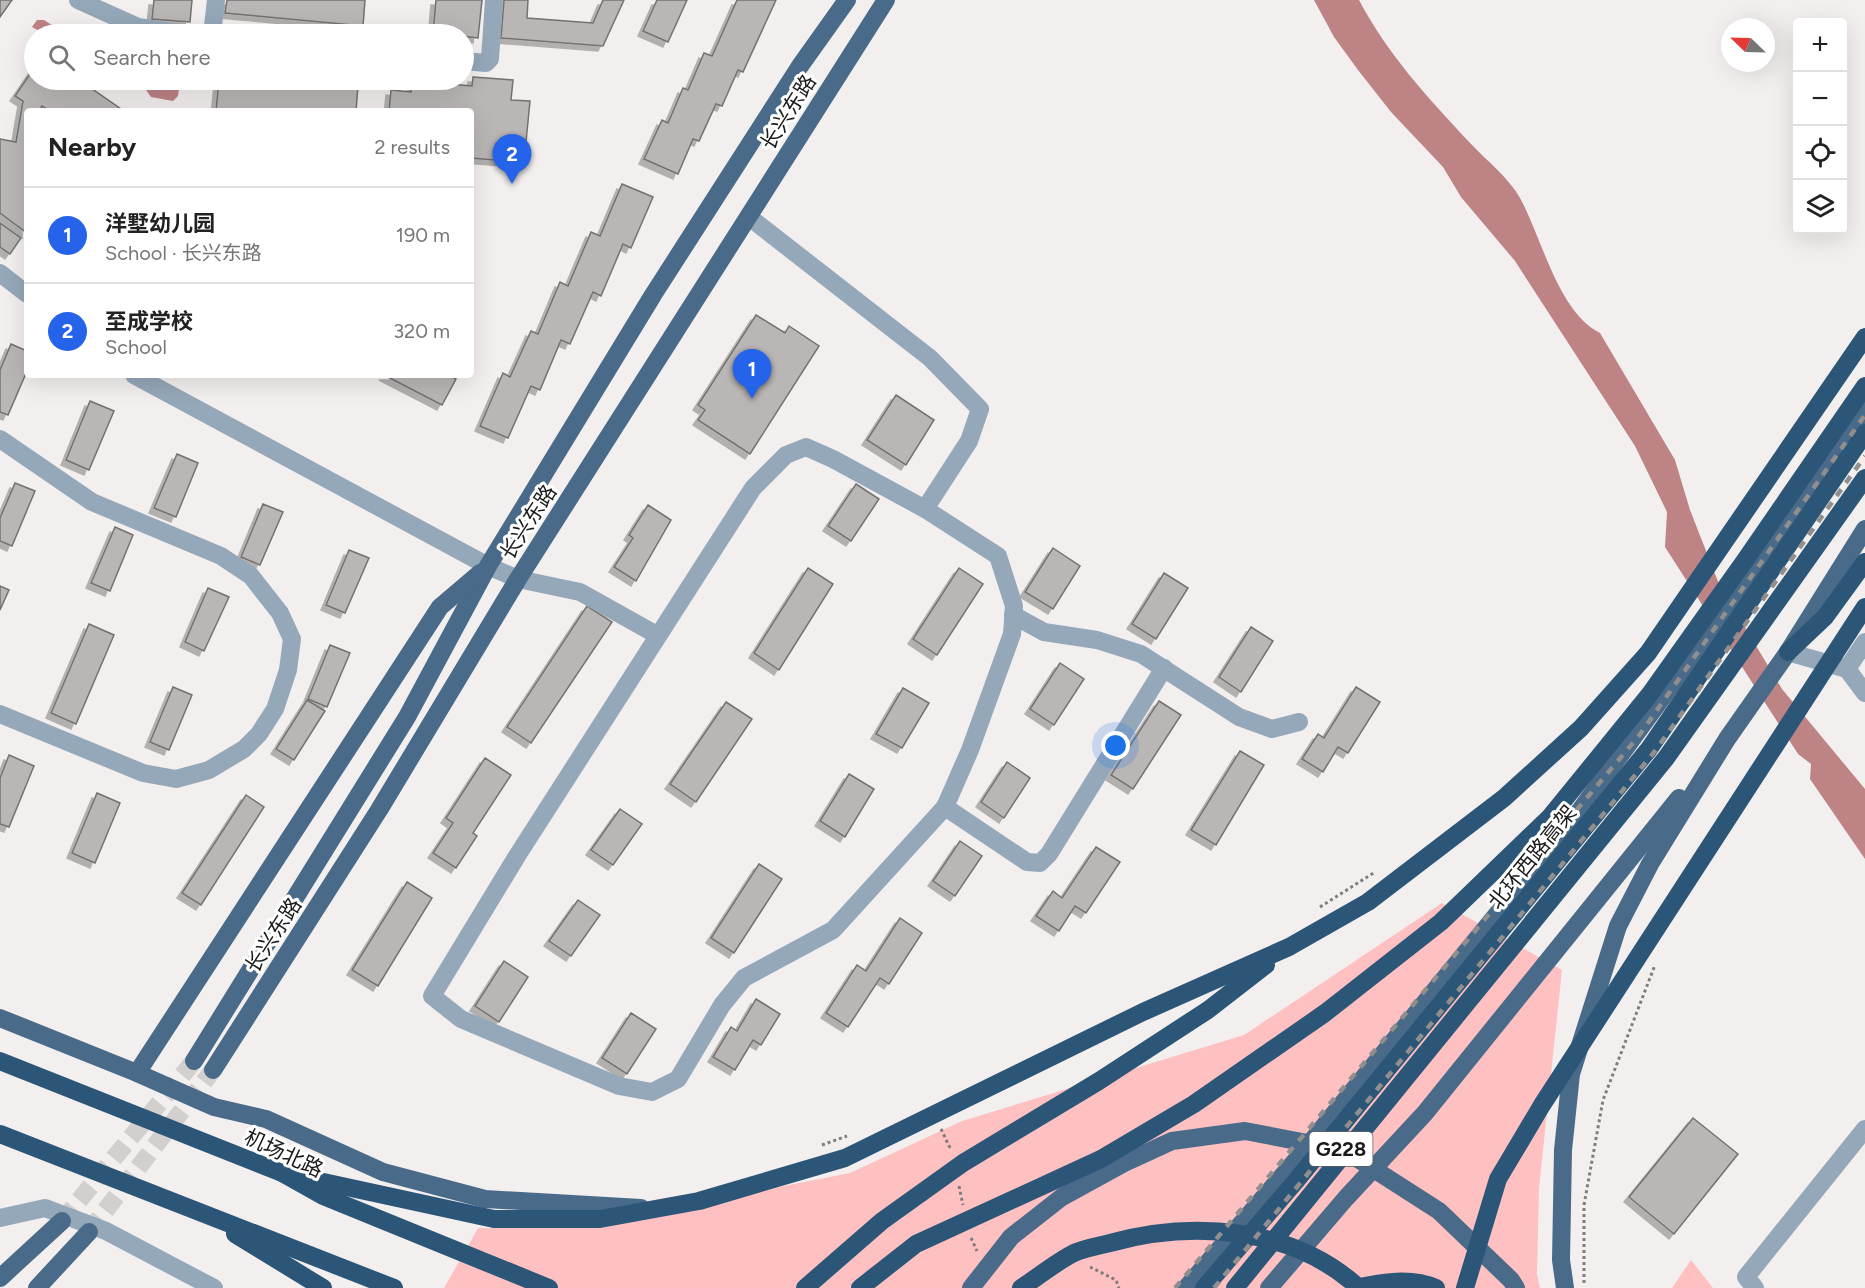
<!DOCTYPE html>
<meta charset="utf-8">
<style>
body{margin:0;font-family:Figtree,"Noto Sans SC",sans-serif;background:#f2f2f2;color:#222}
.controls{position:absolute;right:18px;top:18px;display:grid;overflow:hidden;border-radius:6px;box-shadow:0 6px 24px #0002}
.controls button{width:54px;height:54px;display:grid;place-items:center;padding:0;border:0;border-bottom:2px solid #e0e0e0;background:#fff;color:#222;font:30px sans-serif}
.compass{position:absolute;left:1721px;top:18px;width:54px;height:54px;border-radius:50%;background:#fff;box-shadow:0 6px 24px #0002;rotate:293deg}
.you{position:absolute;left:1116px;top:746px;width:21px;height:21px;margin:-15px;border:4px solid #fff;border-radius:50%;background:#1a73e8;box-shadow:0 0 0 9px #1a73e833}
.badge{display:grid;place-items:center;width:39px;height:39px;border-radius:50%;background:#2563eb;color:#fff;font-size:20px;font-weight:700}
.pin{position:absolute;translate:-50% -50px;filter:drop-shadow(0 2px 3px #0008)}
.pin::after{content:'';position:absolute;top:32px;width:21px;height:18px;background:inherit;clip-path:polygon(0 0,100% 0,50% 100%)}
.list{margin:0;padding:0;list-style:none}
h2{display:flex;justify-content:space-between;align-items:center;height:78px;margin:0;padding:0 24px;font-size:26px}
h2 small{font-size:20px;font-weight:400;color:#767676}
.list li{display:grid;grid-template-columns:39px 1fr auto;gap:18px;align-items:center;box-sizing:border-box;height:96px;padding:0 24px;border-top:2px solid #e0e0e0}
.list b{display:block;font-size:22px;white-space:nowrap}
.list p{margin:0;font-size:20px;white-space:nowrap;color:#767676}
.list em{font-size:20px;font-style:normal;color:#767676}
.icon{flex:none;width:33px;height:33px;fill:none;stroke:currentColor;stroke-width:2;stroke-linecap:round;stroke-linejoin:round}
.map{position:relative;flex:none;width:1865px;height:1288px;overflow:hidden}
.search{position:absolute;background:#fff;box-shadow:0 6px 24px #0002;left:24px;top:24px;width:450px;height:66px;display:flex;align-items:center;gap:15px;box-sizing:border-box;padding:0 21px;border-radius:33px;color:#767676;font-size:22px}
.panel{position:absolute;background:#fff;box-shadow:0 6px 24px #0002;left:24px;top:108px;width:450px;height:270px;border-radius:6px}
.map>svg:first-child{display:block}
.green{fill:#ffc0c1}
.water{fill:#be8385}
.building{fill:#bab6b6;stroke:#747171;stroke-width:1.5;filter:url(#shadow)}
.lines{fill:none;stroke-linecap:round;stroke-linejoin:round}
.major-tunnel{stroke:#d3cfcf;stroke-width:18;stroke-dasharray:18 9;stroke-linecap:butt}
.path{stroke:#807d7d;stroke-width:3;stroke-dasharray:3 3;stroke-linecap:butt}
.minor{stroke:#95a8b9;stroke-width:18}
.major{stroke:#496b89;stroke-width:18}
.highway{stroke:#2c5677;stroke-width:18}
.rail{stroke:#918e8e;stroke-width:4.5;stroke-dasharray:8 8;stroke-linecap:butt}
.labels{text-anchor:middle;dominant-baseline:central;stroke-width:6;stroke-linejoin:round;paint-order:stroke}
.shield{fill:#fff;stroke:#5f5f5f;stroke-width:1.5}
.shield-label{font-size:20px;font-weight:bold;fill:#1b1a1a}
.street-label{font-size:21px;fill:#1b1a1a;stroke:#fff}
</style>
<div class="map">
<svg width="1865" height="1288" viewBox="0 0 1865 1288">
<defs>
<filter id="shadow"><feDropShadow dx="-5" dy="5" stdDeviation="0" flood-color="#0004"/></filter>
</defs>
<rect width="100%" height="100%" fill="#f3efef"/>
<!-- green -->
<g class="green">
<path d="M1442 903 1562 970 1539 1188 1537 1274 1540 1288H444L478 1228H569L850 1173 962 1121 1244 1035Z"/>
<path d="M1691 1260 1713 1288H1672Z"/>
</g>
<!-- water -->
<g class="water">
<path d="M1314 0H1359C1388 55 1428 98 1471 144 1486 160 1509 178 1520 198 1542 238 1558 312 1600 333L1675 460 1690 510 1719 584 1782 689 1865 789V859L1810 779 1811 764 1798 754 1665 547 1667 512 1635 446 1515 261 1461 197 1443 167 1391 112 1358 70 1334 37Z"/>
<path d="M37 20H44L66 34H45L32 27Z"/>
<path d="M139 80H177L180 83 178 96 173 101 151 97Z"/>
</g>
<!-- building -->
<g class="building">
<path d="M0 0H12L0 17Z"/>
<path d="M154 0H192L190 22 152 19Z"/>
<path d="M227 0H365L363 26 225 13Z"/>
<path d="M436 0H482L478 38 433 33Z"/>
<path d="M504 0H528L527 18 593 23 603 0H624L603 46 501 38Z"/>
<path d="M657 0H687L668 42 643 31Z"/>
<path d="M737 0H776L743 72 738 70 722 106 716 104 699 141 693 139 678 174 644 159 662 120 668 123 683 88 688 90 704 53 712 56Z"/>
<path d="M34 68V80H90L95 83 91 88 124 111H50L42 106 39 111H27V233L0 213V139L16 142 23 101 15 96Z"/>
<path d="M473 77 513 80 511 100 530 101 526 142 507 140 506 161 471 158V111H389L391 90 411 92 412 80H450V84L472 86Z"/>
<path d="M219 80H340V85L358 86 356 111H216Z"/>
<path d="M622 184 653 197 631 248 623 244 601 296 593 292 570 344 561 340 540 390 531 386 508 438 480 426 503 373 510 377 531 331 538 334 560 282 568 286 591 232 600 236Z"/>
<path d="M0 223 21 238 10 254 0 247Z"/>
<path d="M756 315 785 333 789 326 819 346 750 454 698 420 705 410 698 405Z"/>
<path d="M11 344 27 351V371L8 415 0 412V370Z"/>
<path d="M384 375H448L456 379 442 405Z"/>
<path d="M896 395 934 420 906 465 867 440Z"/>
<path d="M90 401 114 411 89 470 66 460Z"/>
<path d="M177 454 198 463 176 517 154 508Z"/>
<path d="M15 483 35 491 12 546 0 541V518Z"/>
<path d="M856 484 879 499 851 541 828 526Z"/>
<path d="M263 504 283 512 260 565 241 557Z"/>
<path d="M648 505 671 520 636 581 614 567 633 538 629 535Z"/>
<path d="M115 527 133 535 110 591 91 583Z"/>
<path d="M1053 548 1080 566 1053 609 1025 592Z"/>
<path d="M349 550 369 558 345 613 326 605Z"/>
<path d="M808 568 833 584 779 670 754 653Z"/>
<path d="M959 568 983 584 937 655 913 639Z"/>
<path d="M1164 573 1188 588 1156 639 1132 624Z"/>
<path d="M0 586 9 590 0 610Z"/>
<path d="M208 588 229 597 204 651 185 642Z"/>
<path d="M587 606 612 622 531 743 507 727Z"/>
<path d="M89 624 114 635 76 724 51 713Z"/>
<path d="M1251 627 1273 641 1241 692 1219 677Z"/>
<path d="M330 645 350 653 327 707 308 699Z"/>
<path d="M1060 663 1084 679 1054 725 1030 709Z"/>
<path d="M173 687 192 695 169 750 150 742Z"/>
<path d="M1356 687 1380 702 1348 753 1338 747 1323 772 1302 759 1318 734 1324 738Z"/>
<path d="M903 688 929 703 902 748 876 734Z"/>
<path d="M307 700 325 711 294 760 276 749Z"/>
<path d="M1159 701 1181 715 1133 789 1111 775Z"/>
<path d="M726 702 752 719 696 802 670 784Z"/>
<path d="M1240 751 1264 765 1216 845 1191 830Z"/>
<path d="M9 755 34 766 9 827 0 824V778Z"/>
<path d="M485 758 511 775 473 833 477 836 456 868 433 853 453 823 446 818Z"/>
<path d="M1007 762 1030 778 1004 818 981 802Z"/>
<path d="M849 774 874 789 845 837 820 821Z"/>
<path d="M97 793 120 803 95 863 72 853Z"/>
<path d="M246 795 264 807 201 905 182 893Z"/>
<path d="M620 809 642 824 613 865 591 850Z"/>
<path d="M960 841 982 856 955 896 933 881Z"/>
<path d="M1096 847 1120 862 1086 913 1075 906 1059 931 1036 916 1053 891 1062 898Z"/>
<path d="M759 864 782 879 734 953 711 938Z"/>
<path d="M407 882 432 898 378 986 352 970Z"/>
<path d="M578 900 600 915 571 956 549 941Z"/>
<path d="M900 918 922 933 889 984 880 978 848 1027 826 1013 857 965 866 971Z"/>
<path d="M504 961 528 977 499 1022 475 1006Z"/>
<path d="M756 999 780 1014 761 1045 753 1040 735 1070 713 1057 731 1027 737 1031Z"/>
<path d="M631 1013 656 1029 627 1074 602 1058Z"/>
<path d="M1693 1118 1738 1154 1674 1234 1629 1197Z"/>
</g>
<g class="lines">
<!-- major-tunnel -->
<g class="major-tunnel">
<path d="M62 1221 194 1061"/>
<path d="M89 1232 213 1070"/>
</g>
<!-- path -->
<g class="path">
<path d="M1320 907 1375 872"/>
<path d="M941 1129 951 1150"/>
<path d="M822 1145 847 1136"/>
<path d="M959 1186 963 1205"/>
<path d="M971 1238 977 1251"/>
<path d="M1090 1267 1116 1280 1119 1288"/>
<path d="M1584 1283V1205L1603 1100 1655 965"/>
</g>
<!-- minor -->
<g class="minor">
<path d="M78 0 138 27 183 34"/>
<path d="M212 34 216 0"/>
<path d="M464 61 486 63 490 59 494 0"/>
<path d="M749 217 930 358 980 409 969 441 925 509"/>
<path d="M0 273 27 294"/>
<path d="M134 375 488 566 518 579 580 592 657 635"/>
<path d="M0 439 92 502 221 556 251 576 280 613 292 639 288 670 275 709 259 734 244 749 209 770 176 779 143 773 0 714"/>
<path d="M806 447 833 459 925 509 998 556 1014 606 1012 634 970 750 945 807 833 930 744 978 722 1005 678 1079 652 1092 619 1086 461 1019 432 996 517 856 753 488 786 455Z"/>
<path d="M1013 615 1044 632 1097 640 1141 654 1239 717 1272 729 1299 722"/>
<path d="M1788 652 1847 669 1865 693"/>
<path d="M1847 669 1865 642"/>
<path d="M945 807 1027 862 1040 863 1049 854 1164 668"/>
<path d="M0 1218 45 1208 106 1231 214 1288"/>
<path d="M1755 1288 1746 1277 1865 1129"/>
</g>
<!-- major -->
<g class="major">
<path d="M0 1018 137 1073 214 1107 266 1119 383 1172 485 1199 641 1208"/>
<path d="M194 1061 407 717 488 566 653 295 800 66 847 0"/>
<path d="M213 1070 379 810 518 579 886 0"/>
<path d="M137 1073 440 607 480 573"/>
<path d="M0 1278 62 1221"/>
<path d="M37 1288 89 1232"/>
<path d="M971 1288 1011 1237 1062 1197 1124 1163 1172 1141 1245 1131 1344 1150 1439 1211 1511 1280 1516 1288"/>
<path d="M1186 1288 1302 1153 1565 831 1802 506 1865 411"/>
<path d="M1269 1288 1346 1198 1425 1113 1679 798"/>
<path d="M1565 1288 1561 1260 1563 1150 1571 1074 1618 926 1650 864 1727 739 1788 652 1865 529"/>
</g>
<!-- highway -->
<g class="highway">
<path d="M1788 652 1825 617 1865 562"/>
<path d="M0 1061 282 1173 323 1196 549 1288"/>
<path d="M0 1134 394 1288"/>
<path d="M282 1173 494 1219H600L699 1201 845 1158 1143 1012 1289 947 1368 902 1504 798 1581 728 1648 653 1865 337"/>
<path d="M235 1234 323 1288"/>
<path d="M805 1288 882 1221 963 1163 1099 1081 1208 1010 1266 965"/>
<path d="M860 1288 916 1244 1101 1159 1194 1104 1325 1013 1441 922 1550 817 1650 694 1746 559 1865 386"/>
<path d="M1021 1288C1038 1277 1056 1262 1074 1253 1085 1248 1098 1246 1110 1243 1193 1220 1293 1227 1359 1288"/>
<path d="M1204 1288 1295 1182 1649 749 1865 433"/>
<path d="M1235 1288 1666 758 1865 478"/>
<path d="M1355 1288C1382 1282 1411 1277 1436 1288"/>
<path d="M1465 1288 1498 1179 1542 1105 1865 607"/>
</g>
<!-- rail -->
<g class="rail">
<path d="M1175 1288 1638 737 1865 415"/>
<path d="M1214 1288 1655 751 1865 456"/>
</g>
</g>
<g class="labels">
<!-- shield labels -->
<rect class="shield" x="1309.5" y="1132" width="63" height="34" rx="4.5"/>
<g class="shield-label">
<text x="1341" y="1149">G228</text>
</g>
<!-- street labels -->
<g class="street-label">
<text transform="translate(788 112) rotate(-58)">长兴东路</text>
<text transform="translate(528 522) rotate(-57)">长兴东路</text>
<text transform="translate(1532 857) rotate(-51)">北环西路高架</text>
<text transform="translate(273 935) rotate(-57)">长兴东路</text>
<text transform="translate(284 1153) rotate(25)">机场北路</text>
</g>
</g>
</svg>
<div class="controls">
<button>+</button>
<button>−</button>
<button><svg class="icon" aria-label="locate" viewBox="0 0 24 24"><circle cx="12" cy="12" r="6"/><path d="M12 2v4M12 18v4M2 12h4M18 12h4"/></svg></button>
<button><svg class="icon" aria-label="layers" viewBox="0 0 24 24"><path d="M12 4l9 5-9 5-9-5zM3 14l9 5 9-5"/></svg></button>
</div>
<svg class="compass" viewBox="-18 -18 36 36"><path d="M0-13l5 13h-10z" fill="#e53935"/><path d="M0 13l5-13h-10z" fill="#767676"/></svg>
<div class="you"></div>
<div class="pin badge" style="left:752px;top:399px">1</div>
<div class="pin badge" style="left:512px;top:184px">2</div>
<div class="search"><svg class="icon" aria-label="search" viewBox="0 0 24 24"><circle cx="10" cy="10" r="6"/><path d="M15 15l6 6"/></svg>Search here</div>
<section class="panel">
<h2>Nearby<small>2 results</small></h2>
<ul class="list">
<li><span class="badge">1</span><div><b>洋墅幼儿园</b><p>School · 长兴东路</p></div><em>190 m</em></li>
<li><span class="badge">2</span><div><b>至成学校</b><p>School</p></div><em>320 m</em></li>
</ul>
</section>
</div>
